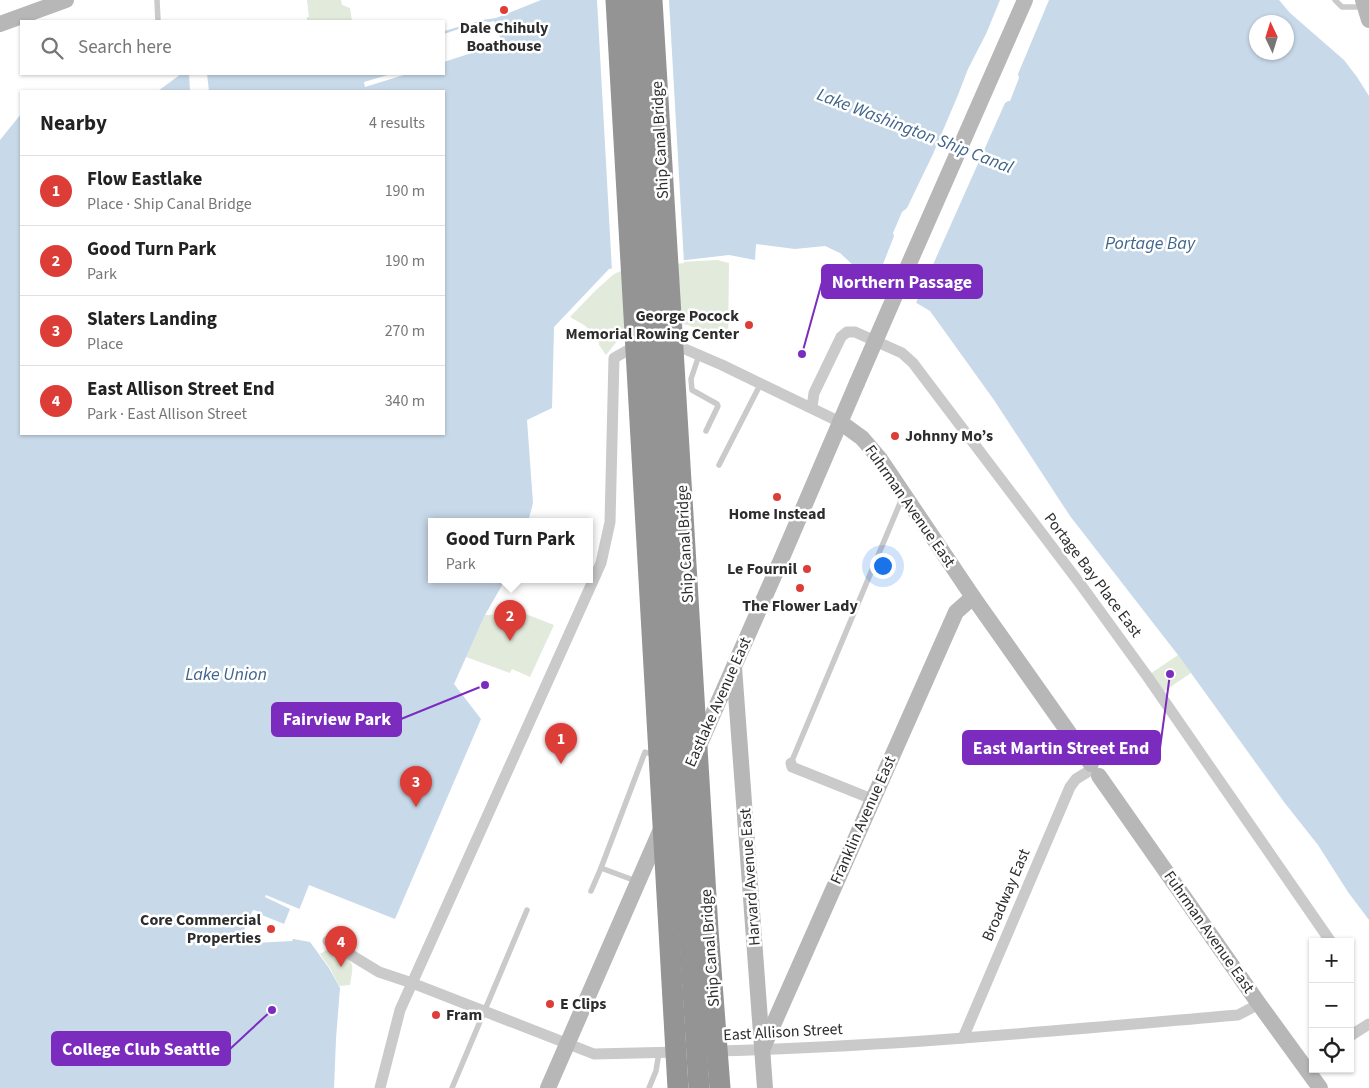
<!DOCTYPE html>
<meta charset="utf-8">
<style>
body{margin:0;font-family:"Source Sans 3",sans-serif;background:#f2f2f2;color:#222}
.controls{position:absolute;right:15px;bottom:15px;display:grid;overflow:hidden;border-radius:0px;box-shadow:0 1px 4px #0004}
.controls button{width:45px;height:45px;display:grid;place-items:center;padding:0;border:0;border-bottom:1px solid #e0e0e0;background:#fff;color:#222;font:25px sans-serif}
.compass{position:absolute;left:1249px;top:15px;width:45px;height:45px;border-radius:50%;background:#fff;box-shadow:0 1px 4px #0004;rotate:356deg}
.you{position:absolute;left:882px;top:565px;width:18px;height:18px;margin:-12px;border:4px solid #fff;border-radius:50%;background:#1a73e8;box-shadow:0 0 0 8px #1a73e833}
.badge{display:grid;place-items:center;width:32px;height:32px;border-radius:50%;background:#dc3e37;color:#fff;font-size:16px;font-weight:700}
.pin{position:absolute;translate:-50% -41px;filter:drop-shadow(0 1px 2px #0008)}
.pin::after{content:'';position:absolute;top:26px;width:18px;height:15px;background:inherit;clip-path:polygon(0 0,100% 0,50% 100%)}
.popup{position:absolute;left:428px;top:518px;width:165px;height:65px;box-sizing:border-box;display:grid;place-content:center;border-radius:0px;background:#fff;filter:drop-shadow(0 1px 4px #0005);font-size:16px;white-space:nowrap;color:#767676}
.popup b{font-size:19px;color:#222}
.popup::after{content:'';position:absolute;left:50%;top:100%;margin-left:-10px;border:10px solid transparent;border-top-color:#fff}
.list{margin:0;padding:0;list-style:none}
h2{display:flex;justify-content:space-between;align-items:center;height:65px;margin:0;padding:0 20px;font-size:21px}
h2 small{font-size:16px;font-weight:400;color:#767676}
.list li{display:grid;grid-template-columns:32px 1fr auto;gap:15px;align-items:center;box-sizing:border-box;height:70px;padding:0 20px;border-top:1px solid #e0e0e0}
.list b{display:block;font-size:19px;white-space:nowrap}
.list p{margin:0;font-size:16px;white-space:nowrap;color:#767676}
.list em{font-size:16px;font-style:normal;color:#767676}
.icon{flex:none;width:28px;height:28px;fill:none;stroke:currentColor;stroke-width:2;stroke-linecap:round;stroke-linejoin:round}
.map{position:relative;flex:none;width:1369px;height:1088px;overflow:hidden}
.search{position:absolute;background:#fff;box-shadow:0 1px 4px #0004;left:20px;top:20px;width:425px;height:55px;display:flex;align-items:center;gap:12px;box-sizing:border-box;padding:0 18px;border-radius:0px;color:#767676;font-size:19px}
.panel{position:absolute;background:#fff;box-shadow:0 1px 4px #0004;left:20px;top:90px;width:425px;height:345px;border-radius:0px}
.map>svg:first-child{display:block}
.green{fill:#e2eadc}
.water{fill:#c8d9e9;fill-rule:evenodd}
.pier{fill:#fff}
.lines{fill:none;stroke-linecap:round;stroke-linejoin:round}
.lane{stroke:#cacaca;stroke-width:5.5}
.street{stroke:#cacaca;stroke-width:11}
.secondary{stroke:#b7b7b7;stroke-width:16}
.secondary-bridge{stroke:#b7b7b7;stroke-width:16}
.highway-bridge{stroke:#949494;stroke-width:21}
.poi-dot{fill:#dc3e37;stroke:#fff;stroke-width:2}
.labels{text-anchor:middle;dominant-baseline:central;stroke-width:5;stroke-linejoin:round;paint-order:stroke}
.poi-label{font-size:16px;font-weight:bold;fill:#2d2d2d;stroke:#fff}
.street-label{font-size:16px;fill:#2d2d2d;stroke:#fff}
.water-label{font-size:18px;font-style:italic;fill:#40658b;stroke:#fff}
.leader{fill:none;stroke:#7b2cbf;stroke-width:2}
.callout-dot{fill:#7b2cbf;stroke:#fff;stroke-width:2}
.callout{fill:#7b2cbf;stroke:#7b2cbf;stroke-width:2}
.callout-label{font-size:18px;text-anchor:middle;font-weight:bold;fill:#fff}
</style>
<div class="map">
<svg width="1369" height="1088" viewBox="0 0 1369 1088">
<rect width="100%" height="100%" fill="#fff"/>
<!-- green -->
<g class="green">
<path d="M307 0H341L342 5 350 8 352 21H307V17H309Z"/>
<path d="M717 260 729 263 728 342 688 325 657 319 625 331 606 355 599 345 598 336 584 325 570 317 595 291 614 274 633 266 661 263Z"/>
<path d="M523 613 554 625 530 677 512 669 510 673 466 657 485 615Z"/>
<path d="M1178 655 1191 673 1160 694 1147 676Z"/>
<path d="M328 949H336C355 964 354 962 350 985L339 986 330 968 320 954Z"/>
</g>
<!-- water -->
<path class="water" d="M541 0H1279L1290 13 1344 60 1357 77 1369 96V920L1348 892 1318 845 1284 802 1178 655 1070 516 994 400 930 311 854 266 840 253 825 246 795 249 756 244 755 260 729 255 609 269 554 327 552 408 527 420 533 503 528 522H431V580H505L485 615 454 684 481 719 395 919 309 885 288 938 310 942 329 968 340 988 336 1039 334 1088H0V140L21 114V434H444V91H158L181 74H444V31L482 20 496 18ZM1256 22H1286V52H1256Z"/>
<!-- pier -->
<g class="pier">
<path d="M597 0H669L684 263 612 271Z"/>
<path d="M1000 0H1049L1018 74 1019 78 1010 101H1008L1005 103 915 305 876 282 894 236 893 233 902 212 907 208 933 154 958 95 968 69 986 34Z"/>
<path d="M483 21 490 22 494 21 502 43 444 62V34Z"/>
<path d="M189 74H207L209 91H190Z"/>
<path d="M391 74H407L365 87 364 82Z"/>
<path d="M266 895 302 910 292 937H294L292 941 238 944 253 910 257 911V913L284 924 290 909 265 897Z"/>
</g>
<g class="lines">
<!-- lane -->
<g class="lane">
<path d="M157 0 158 21"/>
<path d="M1335 0 1342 7H1362"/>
<path d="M699 355 691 379 692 390 717 404 718 406 706 431"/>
<path d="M719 465 761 383"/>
<path d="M791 763 903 496"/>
<path d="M636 881 601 868 645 752 654 755"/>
<path d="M591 891 601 868"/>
<path d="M452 1088 527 910"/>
<path d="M649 1088 656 1071 659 1052"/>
</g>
<!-- street -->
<g class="street">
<path d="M671 343 722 365 840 422"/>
<path d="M812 407 814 393 841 337 847 332H855L902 353 913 363 1081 585 1147 676 1331 942"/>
<path d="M791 763 792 767 872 799"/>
<path d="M328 941 379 972 412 983 594 1054 679 1052"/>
<path d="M1350 1036 1369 1024"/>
<path d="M963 1038 1070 787 1076 779 1089 771"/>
<path d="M712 1051C888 1047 1063 1030 1238 1015L1259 1004"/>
<path d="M380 1088 400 1010 601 563 610 522 614 358 639 344"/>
</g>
<!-- secondary -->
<g class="secondary">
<path d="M1363 0 1369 20"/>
<path d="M0 24 66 0"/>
<path d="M897 291 1025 0"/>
<path d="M840 422 862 438 880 459 973 597 1091 764"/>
<path d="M734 667 765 1088"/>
<path d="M698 748 781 560 857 383"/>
<path d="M1099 776 1259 1004 1320 1088"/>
<path d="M762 1050 956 612 973 597"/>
<path d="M548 1088 662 827"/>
</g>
<!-- secondary-bridge -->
<path class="secondary-bridge" d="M857 383 897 291"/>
<!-- highway-bridge -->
<g class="highway-bridge">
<path d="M616 0 678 1088"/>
<path d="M635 0 665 529 699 1088"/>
<path d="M652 0 708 930 720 1088"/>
</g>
</g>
<!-- markers -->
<g class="poi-dot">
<circle cx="504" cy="10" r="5"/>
<circle cx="749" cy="325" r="5"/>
<circle cx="895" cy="436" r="5"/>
<circle cx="777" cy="497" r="5"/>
<circle cx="807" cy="569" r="5"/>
<circle cx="800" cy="588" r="5"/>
<circle cx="271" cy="929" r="5"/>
<circle cx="550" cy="1004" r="5"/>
<circle cx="436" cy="1015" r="5"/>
</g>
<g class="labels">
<!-- poi labels -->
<g class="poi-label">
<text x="504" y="28">Dale Chihuly<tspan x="504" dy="18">Boathouse</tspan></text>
<text x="739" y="316" text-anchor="end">George Pocock<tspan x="739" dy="18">Memorial Rowing Center</tspan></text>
<text x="905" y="436" text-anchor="start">Johnny Mo’s</text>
<text x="777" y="514">Home Instead</text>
<text x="797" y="569" text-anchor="end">Le Fournil</text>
<text x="800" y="606">The Flower Lady</text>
<text x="261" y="920" text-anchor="end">Core Commercial<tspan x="261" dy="18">Properties</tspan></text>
<text x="560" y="1004" text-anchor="start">E Clips</text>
<text x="446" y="1015" text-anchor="start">Fram</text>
</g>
<!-- street labels -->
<g class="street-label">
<text transform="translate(660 140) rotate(-93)">Ship Canal Bridge</text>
<text transform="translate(910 506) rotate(55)">Fuhrman Avenue East</text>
<text transform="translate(685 544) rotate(-93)">Ship Canal Bridge</text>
<text transform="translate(1093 575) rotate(53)">Portage Bay Place East</text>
<text transform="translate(718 702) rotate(-66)">Eastlake Avenue East</text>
<text transform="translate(863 820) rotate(-66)">Franklin Avenue East</text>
<text transform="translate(750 877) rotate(-94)">Harvard Avenue East</text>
<text transform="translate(1006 895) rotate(-67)">Broadway East</text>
<text transform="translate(1209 932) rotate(55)">Fuhrman Avenue East</text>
<text transform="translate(710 948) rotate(-94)">Ship Canal Bridge</text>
<text transform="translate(783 1032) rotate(-3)">East Allison Street</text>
</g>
<!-- water labels -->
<g class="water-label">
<text transform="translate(915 131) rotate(21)">Lake Washington Ship Canal</text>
<text x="1150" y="243">Portage Bay</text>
<text x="226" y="674">Lake Union</text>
</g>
</g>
<!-- callouts -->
<path class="leader" d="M802 354L822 282M485 685L401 719M1170 674L1160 748M272 1010L230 1049"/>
<g class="callout-dot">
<circle cx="802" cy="354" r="5"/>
<circle cx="485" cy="685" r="5"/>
<circle cx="1170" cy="674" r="5"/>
<circle cx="272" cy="1010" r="5"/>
</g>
<g class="callout">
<rect x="822" y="265" width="160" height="33" rx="5"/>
<rect x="272" y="703" width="129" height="33" rx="5"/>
<rect x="963" y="731" width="197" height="33" rx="5"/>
<rect x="52" y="1032" width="178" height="33" rx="5"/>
</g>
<g class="callout-label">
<text x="902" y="288">Northern Passage</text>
<text x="337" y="725">Fairview Park</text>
<text x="1061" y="754">East Martin Street End</text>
<text x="141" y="1055">College Club Seattle</text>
</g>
</svg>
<div class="controls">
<button>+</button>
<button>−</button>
<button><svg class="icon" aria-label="locate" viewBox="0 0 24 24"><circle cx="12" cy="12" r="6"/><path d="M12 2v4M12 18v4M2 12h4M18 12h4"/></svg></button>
</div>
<svg class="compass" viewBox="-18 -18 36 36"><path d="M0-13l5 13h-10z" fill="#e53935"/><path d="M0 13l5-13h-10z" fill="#767676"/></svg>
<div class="you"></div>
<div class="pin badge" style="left:561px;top:764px">1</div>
<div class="pin badge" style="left:510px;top:641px">2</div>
<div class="popup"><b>Good Turn Park</b>Park</div>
<div class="pin badge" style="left:416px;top:807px">3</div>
<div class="pin badge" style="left:341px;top:967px">4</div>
<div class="search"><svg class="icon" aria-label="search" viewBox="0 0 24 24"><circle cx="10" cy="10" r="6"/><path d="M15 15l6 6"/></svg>Search here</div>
<section class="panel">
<h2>Nearby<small>4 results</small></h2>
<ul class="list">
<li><span class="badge">1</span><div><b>Flow Eastlake</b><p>Place · Ship Canal Bridge</p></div><em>190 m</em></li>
<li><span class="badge">2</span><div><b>Good Turn Park</b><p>Park</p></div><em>190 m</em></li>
<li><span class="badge">3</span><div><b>Slaters Landing</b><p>Place</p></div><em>270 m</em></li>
<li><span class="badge">4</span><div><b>East Allison Street End</b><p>Park · East Allison Street</p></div><em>340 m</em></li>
</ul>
</section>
</div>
